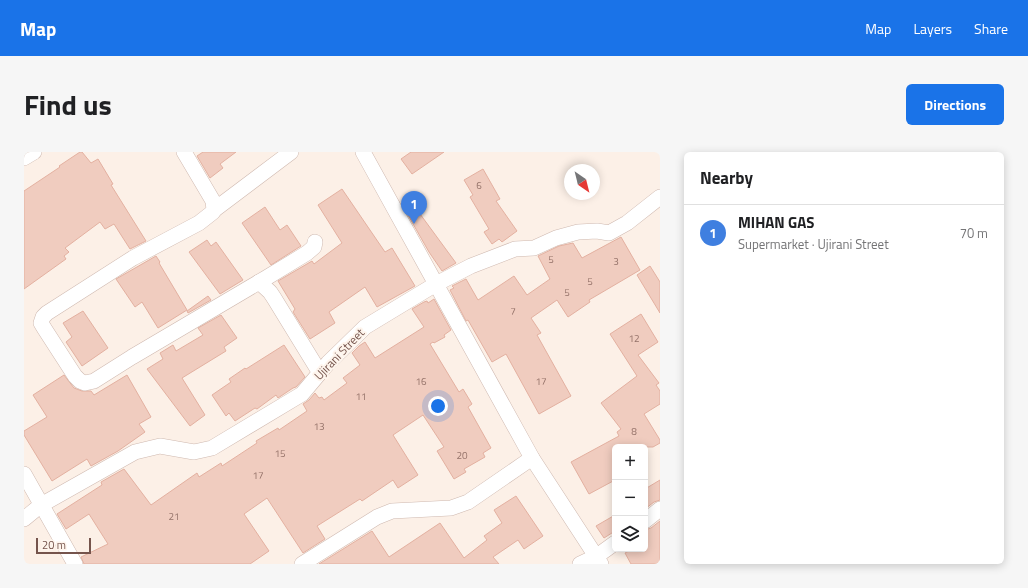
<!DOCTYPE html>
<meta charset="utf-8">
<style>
body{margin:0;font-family:"Titillium Web",sans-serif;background:#f6f6f6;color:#202124}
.controls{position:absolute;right:12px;bottom:12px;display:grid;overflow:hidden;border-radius:6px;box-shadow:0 2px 10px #0003}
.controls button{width:36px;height:36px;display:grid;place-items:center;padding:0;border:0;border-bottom:1px solid #e0e0e0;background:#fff;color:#202124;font:20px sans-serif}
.compass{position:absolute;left:540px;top:12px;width:36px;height:36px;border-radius:50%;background:#fff;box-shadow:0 2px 10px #0003;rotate:145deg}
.scale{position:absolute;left:12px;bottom:10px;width:55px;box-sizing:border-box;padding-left:4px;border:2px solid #75544c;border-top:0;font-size:11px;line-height:14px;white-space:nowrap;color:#75544c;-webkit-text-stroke:3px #fef5ed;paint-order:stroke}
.you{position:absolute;left:414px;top:254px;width:14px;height:14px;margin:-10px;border:3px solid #fff;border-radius:50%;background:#1a73e8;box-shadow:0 0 0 6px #1a73e833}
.badge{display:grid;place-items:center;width:26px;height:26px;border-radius:50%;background:#1a73e8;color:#fff;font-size:13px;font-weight:700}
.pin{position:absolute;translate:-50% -33px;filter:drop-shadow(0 1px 2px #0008)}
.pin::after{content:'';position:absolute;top:21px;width:14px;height:12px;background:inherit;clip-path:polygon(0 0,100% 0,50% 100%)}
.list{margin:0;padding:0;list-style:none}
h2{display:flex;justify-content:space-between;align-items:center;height:52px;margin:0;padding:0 16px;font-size:17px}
h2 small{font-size:13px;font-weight:400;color:#757577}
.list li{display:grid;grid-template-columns:26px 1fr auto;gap:12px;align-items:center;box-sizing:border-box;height:56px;padding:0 16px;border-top:1px solid #e0e0e0}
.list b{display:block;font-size:15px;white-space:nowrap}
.list p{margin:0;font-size:13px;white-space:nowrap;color:#757577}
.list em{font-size:13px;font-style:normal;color:#757577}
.icon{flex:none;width:22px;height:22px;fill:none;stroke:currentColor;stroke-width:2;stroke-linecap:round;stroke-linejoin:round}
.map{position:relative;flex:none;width:636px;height:412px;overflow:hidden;border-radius:6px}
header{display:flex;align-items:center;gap:24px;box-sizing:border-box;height:56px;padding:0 20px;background:#1a73e8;color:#fff}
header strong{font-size:19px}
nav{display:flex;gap:22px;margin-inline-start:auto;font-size:14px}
.intro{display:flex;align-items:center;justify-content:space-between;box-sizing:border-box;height:96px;padding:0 24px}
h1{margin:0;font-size:28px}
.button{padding:10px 18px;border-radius:6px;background:#1a73e8;color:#fff;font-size:14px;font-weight:700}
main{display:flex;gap:24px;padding:0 24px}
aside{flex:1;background:#fff;border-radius:6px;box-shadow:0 2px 10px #0003}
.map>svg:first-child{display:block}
.building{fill:#f0ccbf;stroke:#e3b0a0}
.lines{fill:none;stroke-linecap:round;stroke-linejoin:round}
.street-casing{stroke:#cfb9b0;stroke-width:16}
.street{stroke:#fff;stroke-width:15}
.labels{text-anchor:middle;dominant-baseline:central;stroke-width:4;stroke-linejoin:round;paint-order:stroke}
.number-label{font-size:10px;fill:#947269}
.street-label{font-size:12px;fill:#75544c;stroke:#fef5ed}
</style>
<header>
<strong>Map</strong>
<nav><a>Map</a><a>Layers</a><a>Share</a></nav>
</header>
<div class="intro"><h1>Find us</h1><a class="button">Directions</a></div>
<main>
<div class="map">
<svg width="636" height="412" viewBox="0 0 636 412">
<rect width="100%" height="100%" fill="#fcf0e7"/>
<!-- building -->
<g class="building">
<path d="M56 0H58L67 11 74 7 89 32 87 33 122 89 106 97 90 72 81 77 76 70 41 96 45 100 40 104 42 107 0 137V39L36 15 35 14Z"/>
<path d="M179 0H212L196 12 199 16 186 26 173 4Z"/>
<path d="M387 0H420L388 22 377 7Z"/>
<path d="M459 17 476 47 472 49 493 79 478 90 475 87 468 92 460 80 465 77 446 45 449 43 440 28Z"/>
<path d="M318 37 361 100 368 96 391 134 353 155 341 135 305 160 311 171 286 187 269 160 271 157 254 129 288 109 290 112 318 91 294 53Z"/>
<path d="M388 51 432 111 418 119 405 100 380 56Z"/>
<path d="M241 55 256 78 263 73 277 94 247 113 218 71Z"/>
<path d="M597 85 616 118 565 148 566 150 544 165 533 148 507 166 517 181 513 183 547 244 515 262 482 202 468 210 444 168 442 169 426 138 430 136 428 134 442 127 454 148 490 124 503 143 526 127 514 104 535 94 549 91 558 106Z"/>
<path d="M183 88 187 94 192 90 219 128 196 142 165 100Z"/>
<path d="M132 104 136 110 135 111 163 158 134 176 118 150 111 155 92 127Z"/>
<path d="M626 114 636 130V161L613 123Z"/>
<path d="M184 144 187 148 164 161 163 159Z"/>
<path d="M410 147 427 178 420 183 421 185 410 191 409 190 406 192 435 240 439 237 448 252 444 255 467 296 459 301 461 305 440 317 442 320 430 327 413 299 420 295 399 263 369 283 394 323 374 336 369 328 338 349 336 347 293 374 301 387 279 401 243 346 220 362 245 399 226 412H60L57 405 84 392 65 362 42 377 33 362 78 333 77 330 100 317 127 353 173 321 175 325 197 311 198 314 233 291 232 289 254 276 255 278 283 259 279 252 285 248 291 241 295 246 298 245 300 248 323 231 319 226 336 213 328 201 335 194 341 190 351 206 400 175 388 157 400 150 403 149 404 151Z"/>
<path d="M59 159 84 196 58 214 42 190 48 185 39 171Z"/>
<path d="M617 162 634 190 614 203 635 231 632 233 636 239V252L620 262 636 288V291L629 295H591V328L565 342 547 310 595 284 593 280 597 277 577 251 613 224 586 182Z"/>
<path d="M197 163 213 186 200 195 202 199 158 226 181 263 166 274 123 217 139 207 136 201 149 193 152 199 179 183 174 176Z"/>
<path d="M260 193 281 225 272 235 269 236 254 246 252 243 233 257 231 256 211 269 205 261 202 264 188 243 207 230 205 227 221 216 222 217Z"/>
<path d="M40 223 50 236 58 239H67L70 243 103 223 127 265 115 272 121 280 94 299 67 314 63 307 28 329 0 283V279L23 265 9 243Z"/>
<path d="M636 328V348L630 350 621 357V337Z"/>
<path d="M492 344 519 384 500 397 494 388 469 405 475 412H295L348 379 365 405 416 371 440 406 463 388 460 384 478 371 470 358Z"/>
<path d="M591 363V379L580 386 572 374Z"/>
<path d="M636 369V412H607L601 401 609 397H621V378L627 376Z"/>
</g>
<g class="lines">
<!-- street casing -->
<g class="street-casing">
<g id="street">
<path d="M160 0 189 49 190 58 189 60 175 71 109 106 23 161 19 165 17 171 20 176 51 224 56 229 61 231 70 229 108 205 242 126 283 101 290 95 291 90"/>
<path d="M339 0 508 306 577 412"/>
<path d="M0 6 10 0"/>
<path d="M190 58 267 0"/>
<path d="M235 130 246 140 250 146 296 221"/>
<path d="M0 322 51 412"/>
<path d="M0 367 17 353 111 300 136 294 170 300 188 296 278 242 304 211 341 175 412 132 447 114 491 97 510 96 532 86 554 80 573 79 585 81 603 71 636 45"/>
<path d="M621 369 636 357"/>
<path d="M278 412 353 365 368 359 427 356 444 350 508 306"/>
<path d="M556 412 573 404 591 391"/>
</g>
</g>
<!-- street -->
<use href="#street" class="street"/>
</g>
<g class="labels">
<!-- number labels -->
<g class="number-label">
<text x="455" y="33">6</text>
<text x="527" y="107">5</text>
<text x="592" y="109">3</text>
<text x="566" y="129">5</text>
<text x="543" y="140">5</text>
<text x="489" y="159">7</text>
<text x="610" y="186">12</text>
<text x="397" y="229">16</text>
<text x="517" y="229">17</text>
<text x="337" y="244">11</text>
<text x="295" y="274">13</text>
<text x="610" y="279">8</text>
<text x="256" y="301">15</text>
<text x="438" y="303">20</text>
<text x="234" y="323">17</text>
<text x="150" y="364">21</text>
</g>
<!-- street labels -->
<g class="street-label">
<text transform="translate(315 202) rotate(-46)">Ujirani Street</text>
</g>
</g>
</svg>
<div class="controls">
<button>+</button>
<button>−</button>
<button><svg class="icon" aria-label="layers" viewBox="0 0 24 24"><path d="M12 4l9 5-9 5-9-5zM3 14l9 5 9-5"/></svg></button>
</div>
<svg class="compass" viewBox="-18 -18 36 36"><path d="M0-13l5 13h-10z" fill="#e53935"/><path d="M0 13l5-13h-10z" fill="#757577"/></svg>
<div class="scale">20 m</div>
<div class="you"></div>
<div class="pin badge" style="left:390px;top:72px;background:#3f7fe0">1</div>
</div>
<aside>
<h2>Nearby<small></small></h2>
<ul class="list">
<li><span class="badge" style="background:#3f7fe0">1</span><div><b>MIHAN GAS</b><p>Supermarket · Ujirani Street</p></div><em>70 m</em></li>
</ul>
</aside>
</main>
